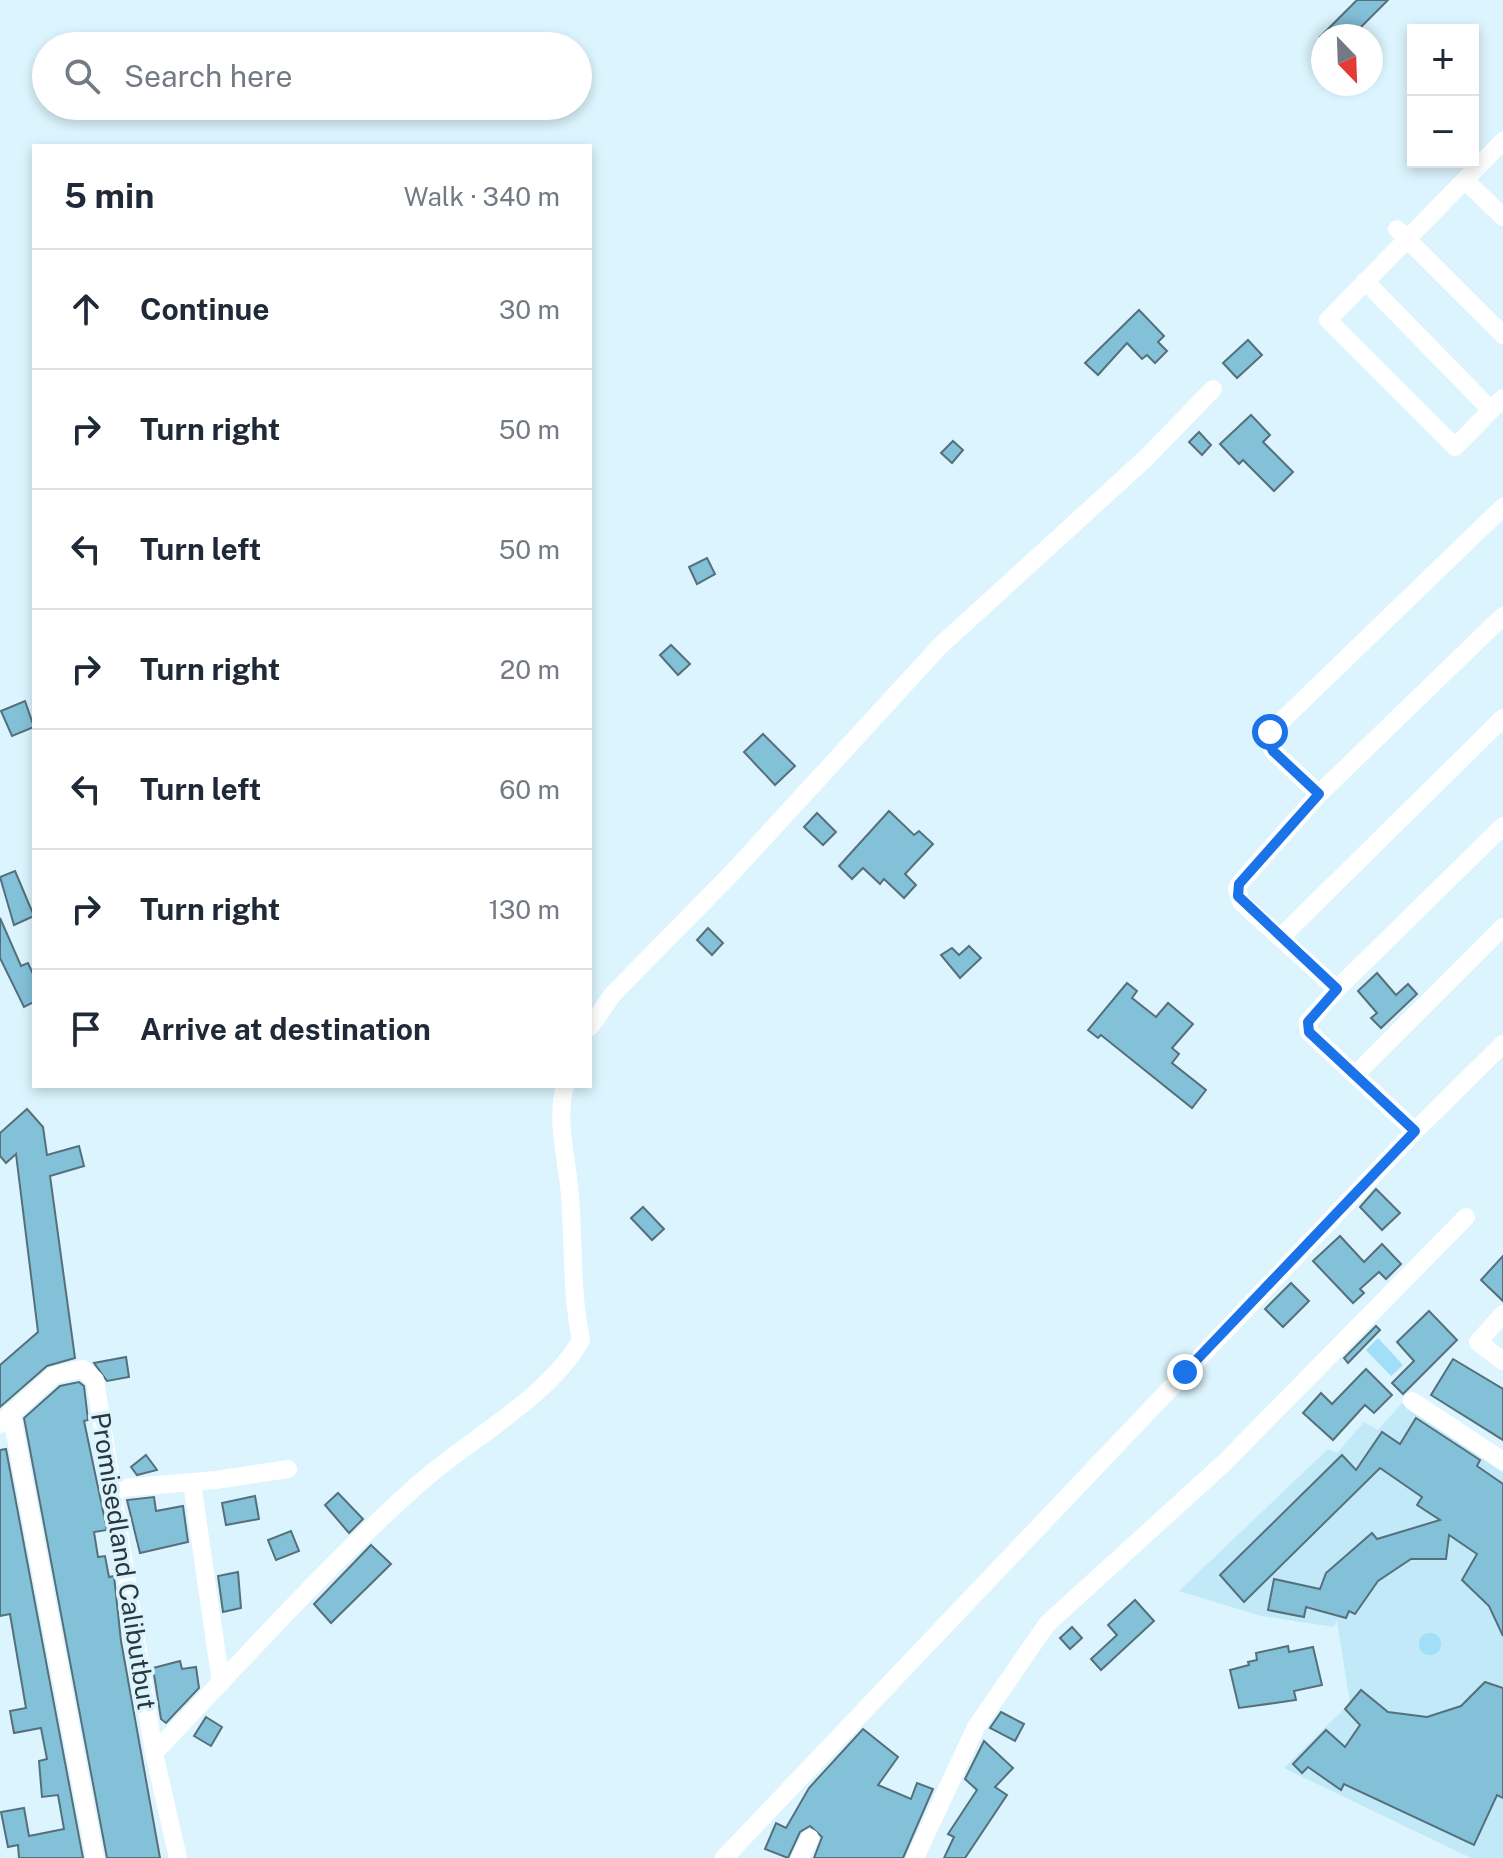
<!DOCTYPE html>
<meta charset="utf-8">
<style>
body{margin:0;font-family:"Public Sans",sans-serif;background:#f6f6f7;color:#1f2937}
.controls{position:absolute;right:24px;top:24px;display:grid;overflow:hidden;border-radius:0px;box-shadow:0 4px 12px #0003}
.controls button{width:72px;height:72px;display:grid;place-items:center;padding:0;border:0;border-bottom:2px solid #e0e1e3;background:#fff;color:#1f2937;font:40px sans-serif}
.compass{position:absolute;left:1311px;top:24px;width:72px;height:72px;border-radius:50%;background:#fff;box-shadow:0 4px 12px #0003;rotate:157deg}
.stop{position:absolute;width:24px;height:24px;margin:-18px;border:6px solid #1a73e8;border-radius:50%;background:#fff}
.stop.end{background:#1a73e8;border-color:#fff;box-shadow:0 2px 8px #0008}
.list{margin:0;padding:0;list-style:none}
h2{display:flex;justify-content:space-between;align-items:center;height:104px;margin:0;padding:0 32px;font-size:34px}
h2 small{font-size:26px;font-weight:400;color:#747a83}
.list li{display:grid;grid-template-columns:52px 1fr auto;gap:24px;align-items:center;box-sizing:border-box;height:120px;padding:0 32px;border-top:2px solid #e0e1e3}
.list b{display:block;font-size:30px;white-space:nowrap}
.list em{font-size:26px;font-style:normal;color:#747a83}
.icon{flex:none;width:44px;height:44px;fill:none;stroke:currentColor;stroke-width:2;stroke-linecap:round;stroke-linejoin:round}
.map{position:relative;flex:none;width:1503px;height:1858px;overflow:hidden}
.search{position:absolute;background:#fff;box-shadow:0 4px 12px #0003;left:32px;top:32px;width:560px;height:88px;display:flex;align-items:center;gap:20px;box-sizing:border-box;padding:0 28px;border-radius:44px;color:#747a83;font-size:30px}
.panel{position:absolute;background:#fff;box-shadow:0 4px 12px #0003;left:32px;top:144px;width:560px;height:944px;border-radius:0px}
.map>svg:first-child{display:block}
.built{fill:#c2e9f8}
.water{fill:#a0dff7}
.building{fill:#83c1d9;stroke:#55707b;stroke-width:2}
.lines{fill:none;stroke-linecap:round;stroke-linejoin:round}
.minor{stroke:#fff;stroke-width:18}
.route{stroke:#1a73e8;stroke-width:10}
.labels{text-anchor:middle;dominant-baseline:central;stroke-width:7;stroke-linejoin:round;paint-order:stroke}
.street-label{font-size:26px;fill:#2b373c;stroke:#dbf4fd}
</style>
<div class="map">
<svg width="1503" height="1858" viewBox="0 0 1503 1858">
<rect width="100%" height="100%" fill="#dbf4fd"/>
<!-- built -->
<path class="built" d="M1402 1403 1503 1473V1858H1471L1284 1768 1350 1703 1337 1621 1334 1627 1261 1616 1179 1591 1328 1449 1337 1453 1364 1422 1378 1430Z"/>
<!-- water -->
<g class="water">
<path d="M1378 1338 1403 1365 1391 1376 1366 1350Z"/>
<circle cx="1430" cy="1644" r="11"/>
</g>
<!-- building -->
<g class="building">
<path d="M1357 0H1388L1352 36H1321Z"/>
<path d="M1139 310 1164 336 1158 342 1167 351 1155 363 1147 355 1142 359 1127 343 1098 375 1085 363Z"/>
<path d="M1248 340 1262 355 1237 378 1223 363Z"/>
<path d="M1251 415 1270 435 1263 442 1293 472 1274 491 1243 460 1239 464 1220 444Z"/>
<path d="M1199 432 1211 445 1202 455 1189 442Z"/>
<path d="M953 441 963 450 952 463 941 453Z"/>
<path d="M707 558 715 574 697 584 689 567Z"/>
<path d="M671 645 690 664 678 675 660 655Z"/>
<path d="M25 701 34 727 12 736 1 711Z"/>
<path d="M763 734 795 766 775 785 744 752Z"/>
<path d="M889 811 914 835 919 831 933 844 905 874 916 885 904 898 884 879 880 884 863 868 852 879 839 866Z"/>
<path d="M817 813 836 832 823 845 804 827Z"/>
<path d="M15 871 34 916 14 925 0 877Z"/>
<path d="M0 918 21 966 28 963 34 976V1002L24 1007 0 958Z"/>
<path d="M708 928 723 943 712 955 697 940Z"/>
<path d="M969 946 981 958 960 978 941 955 952 948 959 955Z"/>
<path d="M1377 973 1396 995 1408 984 1417 994 1381 1028 1371 1018 1377 1013 1358 991Z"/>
<path d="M1127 983 1137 991 1132 998 1156 1017 1168 1003 1193 1024 1172 1048 1179 1054 1172 1063 1206 1090 1192 1108 1101 1035 1098 1038 1088 1030Z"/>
<path d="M27 1109 43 1127 47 1155 79 1146 84 1166 50 1176 75 1358 47 1366 0 1407V1365L38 1332 16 1154 6 1163 0 1156V1133Z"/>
<path d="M1376 1189 1400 1213 1382 1230 1360 1207Z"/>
<path d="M643 1207 664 1229 652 1240 631 1218Z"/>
<path d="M1340 1236 1364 1262 1382 1244 1401 1264 1386 1279 1379 1272 1360 1289 1364 1293 1353 1303 1313 1261Z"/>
<path d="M1503 1256V1301L1481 1280Z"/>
<path d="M1291 1283 1309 1301 1283 1327 1265 1309Z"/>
<path d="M1429 1311 1457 1340 1403 1394 1392 1383 1414 1361 1397 1342Z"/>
<path d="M1376 1326 1380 1330 1348 1363 1344 1358Z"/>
<path d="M126 1357 129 1377 107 1381 94 1363Z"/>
<path d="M1453 1359 1503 1389V1440L1431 1395Z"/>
<path d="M1366 1369 1392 1395 1374 1413 1365 1405 1333 1440 1303 1413 1321 1393 1332 1404Z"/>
<path d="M79 1382 84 1386 88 1420 84 1421 107 1530 94 1532 98 1557 105 1556 109 1577 114 1576 121 1641 160 1858H107L24 1418 60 1386Z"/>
<path d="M1416 1418 1480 1460 1477 1466 1503 1484V1636L1489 1606 1462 1580 1477 1554 1449 1535 1446 1559H1411L1378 1581 1355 1614 1349 1611 1346 1618 1306 1607 1304 1617 1268 1610 1274 1579 1320 1589 1326 1573 1372 1533 1377 1539 1440 1520 1417 1505 1422 1497 1380 1468 1244 1602 1220 1575 1342 1455 1356 1470 1382 1432 1400 1444Z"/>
<path d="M6 1449 83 1858H19L18 1845 8 1847 1 1812 24 1808 29 1836 64 1829 58 1795 42 1797 39 1761 47 1759 41 1728 14 1733 10 1711 26 1708 10 1614 0 1616V1450Z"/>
<path d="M146 1455 157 1470 137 1475 131 1467Z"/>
<path d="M338 1493 363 1519 349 1533 325 1505Z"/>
<path d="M255 1496 259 1519 226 1525 222 1503Z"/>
<path d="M154 1497 156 1511 183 1506 188 1542 140 1553 127 1500Z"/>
<path d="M291 1531 299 1551 276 1560 268 1540Z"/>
<path d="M371 1545 391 1564 331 1623 314 1604Z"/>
<path d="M238 1572 241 1608 223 1612 218 1576Z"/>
<path d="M1135 1600 1154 1621 1101 1670 1091 1659 1117 1635 1108 1625Z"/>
<path d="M1072 1627 1082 1638 1070 1649 1060 1638Z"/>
<path d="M1288 1646 1289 1652 1313 1647 1322 1685 1294 1691 1296 1700 1239 1708 1230 1670 1249 1665 1248 1662 1257 1660 1256 1653Z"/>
<path d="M180 1661 182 1669 196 1667 199 1688 166 1723 161 1719 153 1668Z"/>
<path d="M1485 1682 1503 1688V1798L1497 1795 1474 1845 1344 1784 1341 1790 1308 1767 1302 1773 1293 1764 1326 1730 1345 1747 1360 1725 1345 1709 1361 1690 1388 1712 1427 1717 1461 1706Z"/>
<path d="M1001 1712 1024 1724 1015 1741 990 1728Z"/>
<path d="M206 1717 222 1727 211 1746 194 1736Z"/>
<path d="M863 1729 898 1757 878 1785 911 1799 917 1783 933 1789 903 1858H814L822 1837 810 1826 800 1832 788 1858 765 1849 776 1823 786 1828 809 1788Z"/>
<path d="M984 1741 1013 1768 995 1787 1007 1795 965 1858H944L954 1837 948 1834 977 1790 965 1779Z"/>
</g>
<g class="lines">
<!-- minor -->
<g class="minor">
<path d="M1503 141 1328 320 1455 447 1503 398"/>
<path d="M1465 180 1503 217"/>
<path d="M1397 229 1503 335"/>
<path d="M1365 281 1491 410"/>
<path d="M1319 794 1273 751 1268 741 1270 732 1503 507"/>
<path d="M1281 937 1503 718"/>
<path d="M1337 989 1241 902 1237 889 1239 884 1319 794 1503 616"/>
<path d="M590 1027 613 994 731 874 940 646 1146 458 1213 389"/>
<path d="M1355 1075 1503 927"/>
<path d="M1415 1131 1309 1032 1308 1022 1337 989 1503 826"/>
<path d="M1503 1314 1478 1342 1503 1361"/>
<path d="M1412 1401 1503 1461"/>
<path d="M11 1412 95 1858"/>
<path d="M0 1424 54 1375 83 1369 95 1380 154 1753 178 1858"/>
<path d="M192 1483 221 1683"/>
<path d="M111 1489 216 1480 288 1469"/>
<path d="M154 1753C239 1664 322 1571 414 1488 465 1441 547 1400 581 1340 571 1292 574 1246 570 1197 568 1162 555 1121 565 1086"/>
<path d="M724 1858 1415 1131 1503 1044"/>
<path d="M800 1858 810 1838"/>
<path d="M915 1858 976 1727 1047 1624 1224 1463 1466 1217"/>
</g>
</g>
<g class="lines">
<!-- route -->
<path class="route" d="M1185 1372 1415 1131 1309 1032 1308 1022 1337 989 1238 896 1239 884 1319 794 1273 751 1268 741 1270 732"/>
</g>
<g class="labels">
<!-- street labels -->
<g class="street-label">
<text transform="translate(124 1561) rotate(81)">Promisedland Calibutbut</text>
</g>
</g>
</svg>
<div class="controls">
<button>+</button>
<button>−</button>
</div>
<svg class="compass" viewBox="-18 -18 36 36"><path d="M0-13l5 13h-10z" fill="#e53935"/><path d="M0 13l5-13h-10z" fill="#747a83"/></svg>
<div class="stop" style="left:1270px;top:732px"></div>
<div class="stop end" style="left:1185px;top:1372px"></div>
<div class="search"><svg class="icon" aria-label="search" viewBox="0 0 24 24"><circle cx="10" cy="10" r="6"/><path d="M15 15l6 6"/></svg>Search here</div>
<section class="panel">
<h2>5 min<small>Walk · 340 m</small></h2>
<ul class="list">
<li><svg class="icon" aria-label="ahead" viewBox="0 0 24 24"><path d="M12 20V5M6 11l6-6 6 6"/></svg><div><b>Continue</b></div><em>30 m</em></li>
<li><svg class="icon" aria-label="right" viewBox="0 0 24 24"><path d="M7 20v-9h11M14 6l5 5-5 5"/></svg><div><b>Turn right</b></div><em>50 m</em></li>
<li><svg class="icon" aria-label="left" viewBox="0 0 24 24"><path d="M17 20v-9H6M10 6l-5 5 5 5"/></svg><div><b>Turn left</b></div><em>50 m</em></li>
<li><svg class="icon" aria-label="right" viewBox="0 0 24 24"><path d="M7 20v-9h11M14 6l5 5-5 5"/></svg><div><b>Turn right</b></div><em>20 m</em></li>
<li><svg class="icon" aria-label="left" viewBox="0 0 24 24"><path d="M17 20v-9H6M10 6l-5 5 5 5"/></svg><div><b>Turn left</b></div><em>60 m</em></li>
<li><svg class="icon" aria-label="right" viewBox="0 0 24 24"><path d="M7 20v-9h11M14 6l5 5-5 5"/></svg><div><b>Turn right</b></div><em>130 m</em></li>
<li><svg class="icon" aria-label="arrive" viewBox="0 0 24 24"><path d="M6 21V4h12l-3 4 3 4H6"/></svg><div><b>Arrive at destination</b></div></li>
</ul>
</section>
</div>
